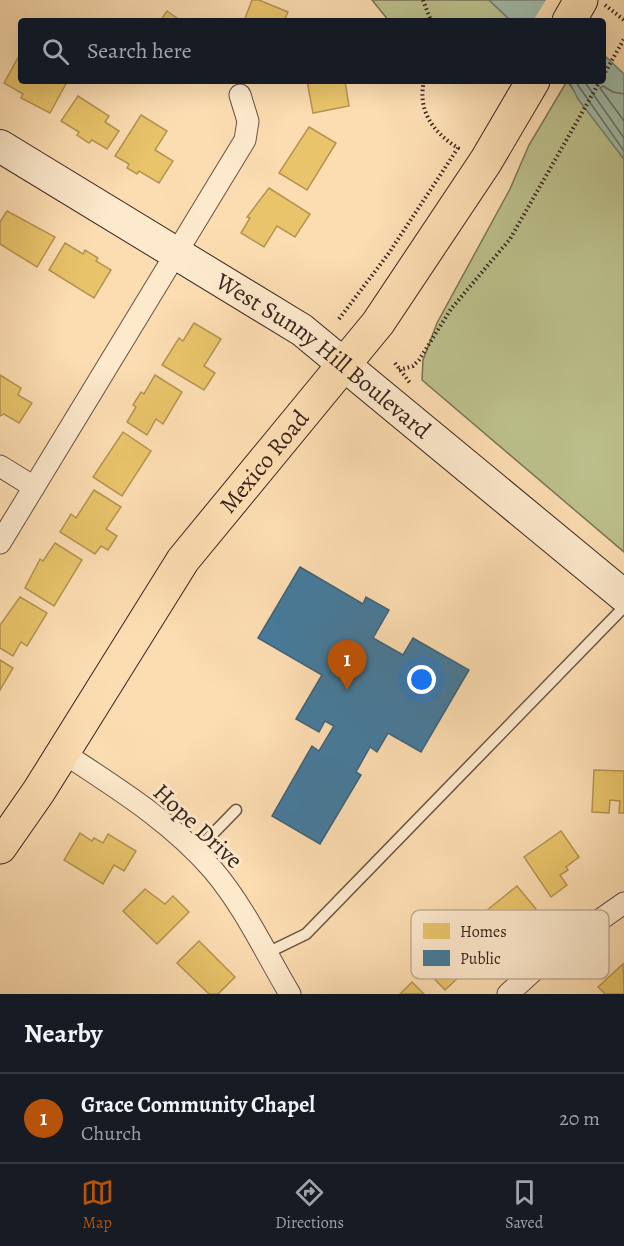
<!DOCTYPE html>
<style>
body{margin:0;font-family:Alegreya,serif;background:#20242c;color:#f1f3f6}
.you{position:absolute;left:422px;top:680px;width:21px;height:21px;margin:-15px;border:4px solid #fff;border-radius:50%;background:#1a73e8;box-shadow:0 0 0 9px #1a73e833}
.badge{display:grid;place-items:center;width:39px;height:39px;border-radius:50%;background:#b45309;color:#fff;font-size:20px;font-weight:700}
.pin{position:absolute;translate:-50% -50px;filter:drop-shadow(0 2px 3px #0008)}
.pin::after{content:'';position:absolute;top:32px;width:21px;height:18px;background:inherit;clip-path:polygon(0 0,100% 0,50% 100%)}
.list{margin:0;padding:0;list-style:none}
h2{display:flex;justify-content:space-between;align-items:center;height:78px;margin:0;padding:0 24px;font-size:26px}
h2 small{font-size:20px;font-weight:400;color:#9ea1a6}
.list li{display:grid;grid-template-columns:39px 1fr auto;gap:18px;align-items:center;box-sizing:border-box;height:90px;padding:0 24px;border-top:2px solid #363941}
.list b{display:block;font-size:22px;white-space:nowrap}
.list p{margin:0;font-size:20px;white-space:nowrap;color:#9ea1a6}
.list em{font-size:20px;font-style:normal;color:#9ea1a6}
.icon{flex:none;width:33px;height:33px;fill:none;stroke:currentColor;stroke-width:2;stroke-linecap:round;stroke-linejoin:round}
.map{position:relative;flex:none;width:624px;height:994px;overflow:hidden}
.search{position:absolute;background:#171b24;box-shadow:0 6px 24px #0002;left:18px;right:18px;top:18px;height:66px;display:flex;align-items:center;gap:15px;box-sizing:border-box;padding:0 21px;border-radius:6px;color:#9ea1a6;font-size:22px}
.sheet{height:168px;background:#171b24}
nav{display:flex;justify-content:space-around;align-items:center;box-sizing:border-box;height:84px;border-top:2px solid #363941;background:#171b24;font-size:16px;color:#9ea1a6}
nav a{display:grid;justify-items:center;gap:3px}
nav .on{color:#b45309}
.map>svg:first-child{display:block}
.green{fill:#bdc28d;stroke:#7a7356;stroke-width:1.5}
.water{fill:#a0bca9;stroke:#767f71;stroke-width:1.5}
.pier{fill:#fcddb1}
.homes{fill:#e9c46a;stroke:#b49453;stroke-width:1.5}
.public{fill:#457b9d;stroke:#416177;stroke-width:1.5}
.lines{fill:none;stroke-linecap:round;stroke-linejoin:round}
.shore{stroke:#6c7064;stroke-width:1.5}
.lane-casing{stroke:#685243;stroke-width:13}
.street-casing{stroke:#685243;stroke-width:23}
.secondary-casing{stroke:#37241e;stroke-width:34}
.primary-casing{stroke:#37241e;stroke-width:35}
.path{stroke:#37241e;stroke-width:4;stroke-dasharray:1.5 3;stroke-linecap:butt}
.lane{stroke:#fde9cc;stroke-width:10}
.street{stroke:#fde9cc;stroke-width:21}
.secondary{stroke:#fde9cc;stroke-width:32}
.primary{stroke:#fcddb1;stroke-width:33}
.labels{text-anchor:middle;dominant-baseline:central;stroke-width:6;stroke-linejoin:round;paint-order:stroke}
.street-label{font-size:24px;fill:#37241e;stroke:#fde9cc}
.key{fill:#fde9cc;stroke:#c2ae98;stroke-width:1.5}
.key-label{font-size:16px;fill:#37241e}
</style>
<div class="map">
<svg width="624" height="994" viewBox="0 0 624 994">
<rect width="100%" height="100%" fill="#fcddb1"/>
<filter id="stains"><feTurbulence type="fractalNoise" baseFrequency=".00333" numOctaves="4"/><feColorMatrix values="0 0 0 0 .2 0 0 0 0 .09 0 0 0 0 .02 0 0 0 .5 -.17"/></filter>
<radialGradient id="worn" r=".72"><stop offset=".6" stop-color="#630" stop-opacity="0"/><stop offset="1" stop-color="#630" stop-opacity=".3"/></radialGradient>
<!-- green -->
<g class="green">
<path d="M372 0H489L511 21H389Z"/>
<path d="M567 81 624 159V552L422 380 423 360 437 323 510 189 529 145Z"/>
</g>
<!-- water -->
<g class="water">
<path d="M489 0H554L571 21H511Z"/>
<path d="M603 54 624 74V159L578 99 569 81H603Z"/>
</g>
<!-- pier -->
<path class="pier" d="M546 0H558L574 21H533Z"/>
<!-- homes -->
<g class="homes">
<path d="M252 0H259L288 12 285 19 291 21H244Z"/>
<path d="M167 11 181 21H160Z"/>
<path d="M19 56 21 81 67 82 50 113 21 98 23 94 4 83Z"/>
<path d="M307 81H345L349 106 313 113Z"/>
<path d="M78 96 109 116 105 122 119 131 107 149 92 140 89 143 77 135 79 132 61 121Z"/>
<path d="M141 115 167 131 155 150 173 161 159 183 139 171 137 174 127 168 129 164 115 156Z"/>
<path d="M309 127 336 143 307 190 279 173Z"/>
<path d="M269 188 310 214 295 237 277 226 264 247 241 233 250 218 247 217Z"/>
<path d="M7 211 55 237 37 267 0 244V222Z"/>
<path d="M65 243 83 254 85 250 98 258 96 261 111 270 94 298 49 270Z"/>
<path d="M194 323 221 339 204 366 215 373 204 390 162 365 179 338 183 341Z"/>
<path d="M0 375 21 388 18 395 32 403 19 423 4 414 0 416Z"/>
<path d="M155 375 182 392 163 424 156 419 147 435 127 422 136 407 133 405 141 392 144 394Z"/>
<path d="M123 432 151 451 122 496 93 477Z"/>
<path d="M94 490 121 507 106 529 117 536 108 550 101 546 95 554 60 532 71 514 76 518Z"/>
<path d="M55 543 82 560 54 606 25 588 40 559 43 561Z"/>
<path d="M20 597 47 613 27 646 21 642 13 656 0 648V625Z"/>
<path d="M0 660 13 668 0 690Z"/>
<path d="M594 770 624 771V813H619L620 801 610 800 609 813 592 812Z"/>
<path d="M561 831 579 857 566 867 568 870 560 875 567 885 551 897 524 857Z"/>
<path d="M80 833 92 841 94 838 103 843 108 834 136 851 124 871 114 865 103 884 64 860Z"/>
<path d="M517 886 536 909 495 943 476 919Z"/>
<path d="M145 889 165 904 173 896 189 912 157 944 123 911Z"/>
<path d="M455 924 479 948 464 962 466 965 459 972 461 975 445 990 417 961Z"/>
<path d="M199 941 235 977 218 994H209L177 963Z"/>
<path d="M623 964 624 994H605L598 987Z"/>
<path d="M412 982 424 994H400Z"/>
</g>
<!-- public -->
<path class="public" d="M300 567 363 604 366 597 389 610 373 638 403 655 413 638 469 670 421 752 388 733 377 752 370 747 356 772 361 775 320 844 272 816 312 746 319 751 334 726 325 721 319 732 296 719 322 675 258 638Z"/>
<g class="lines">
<!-- shore -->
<g class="shore">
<path d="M575 81 624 151"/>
<path d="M584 81 624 138"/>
<path d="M624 94 613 92 603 86 600 88 624 121"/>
</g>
<!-- lane casing -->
<g class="lane-casing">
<g id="lane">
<path d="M195 852 236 810"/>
<path d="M267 953 306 934 624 607"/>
</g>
</g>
<!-- street casing -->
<g class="street-casing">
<g id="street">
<path d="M0 466 34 487"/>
<path d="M0 543 245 140 248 121 240 95"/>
<path d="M62 752C115 787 171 821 213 870 245 908 265 952 290 994"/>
<path d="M508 994 554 952 624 903"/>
</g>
</g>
<!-- secondary casing -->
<g class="secondary-casing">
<g id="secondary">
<path id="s1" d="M0 146 302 330 624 596"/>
</g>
</g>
<!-- primary casing -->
<g class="primary-casing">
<g id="primary">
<path d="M569 21 581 0"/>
<path id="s2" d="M0 847 39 791 183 560 378 323 486 161 533 81"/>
</g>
</g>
<!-- path -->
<g class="path">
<path d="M423 0 431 21"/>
<path d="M605 5 624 20"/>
<path d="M603 76 624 39"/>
<path d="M339 319 389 253 458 148C434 133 417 111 424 81"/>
<path d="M395 363 410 383"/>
<path d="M399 370 413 366 419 360 451 309 510 239 600 81"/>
</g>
<!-- lane -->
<use href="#lane" class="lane"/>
<!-- street -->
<use href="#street" class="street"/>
<!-- secondary -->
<use href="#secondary" class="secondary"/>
<!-- primary -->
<use href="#primary" class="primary"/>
</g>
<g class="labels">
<!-- street labels -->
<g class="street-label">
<text stroke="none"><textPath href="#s1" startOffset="386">West Sunny Hill Boulevard</textPath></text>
<text stroke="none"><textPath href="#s2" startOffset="468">Mexico Road</textPath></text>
<text transform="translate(198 826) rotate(43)">Hope Drive</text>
</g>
</g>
<!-- legend -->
<rect x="411" y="910" width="198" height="69" rx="9" class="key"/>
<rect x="423" y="923" width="27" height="16" fill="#e9c46a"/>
<rect x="423" y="950" width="27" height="16" fill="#457b9d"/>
<g class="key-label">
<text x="460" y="937">Homes</text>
<text x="460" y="964">Public</text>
</g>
<rect width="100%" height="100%" filter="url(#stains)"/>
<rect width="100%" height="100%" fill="url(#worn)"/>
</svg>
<div class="you"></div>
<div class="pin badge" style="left:347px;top:690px">1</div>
<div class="search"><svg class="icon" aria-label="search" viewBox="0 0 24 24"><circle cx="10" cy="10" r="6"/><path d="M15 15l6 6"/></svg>Search here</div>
</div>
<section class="sheet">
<h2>Nearby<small></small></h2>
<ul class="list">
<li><span class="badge">1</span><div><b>Grace Community Chapel</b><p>Church</p></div><em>20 m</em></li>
</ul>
</section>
<nav>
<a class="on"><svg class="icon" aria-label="map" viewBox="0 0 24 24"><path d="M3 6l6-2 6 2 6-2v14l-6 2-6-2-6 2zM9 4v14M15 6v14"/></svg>Map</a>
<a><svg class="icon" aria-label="directions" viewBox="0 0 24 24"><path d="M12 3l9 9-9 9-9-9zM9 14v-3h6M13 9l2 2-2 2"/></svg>Directions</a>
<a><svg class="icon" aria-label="saved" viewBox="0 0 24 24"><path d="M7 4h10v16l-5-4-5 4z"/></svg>Saved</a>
</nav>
